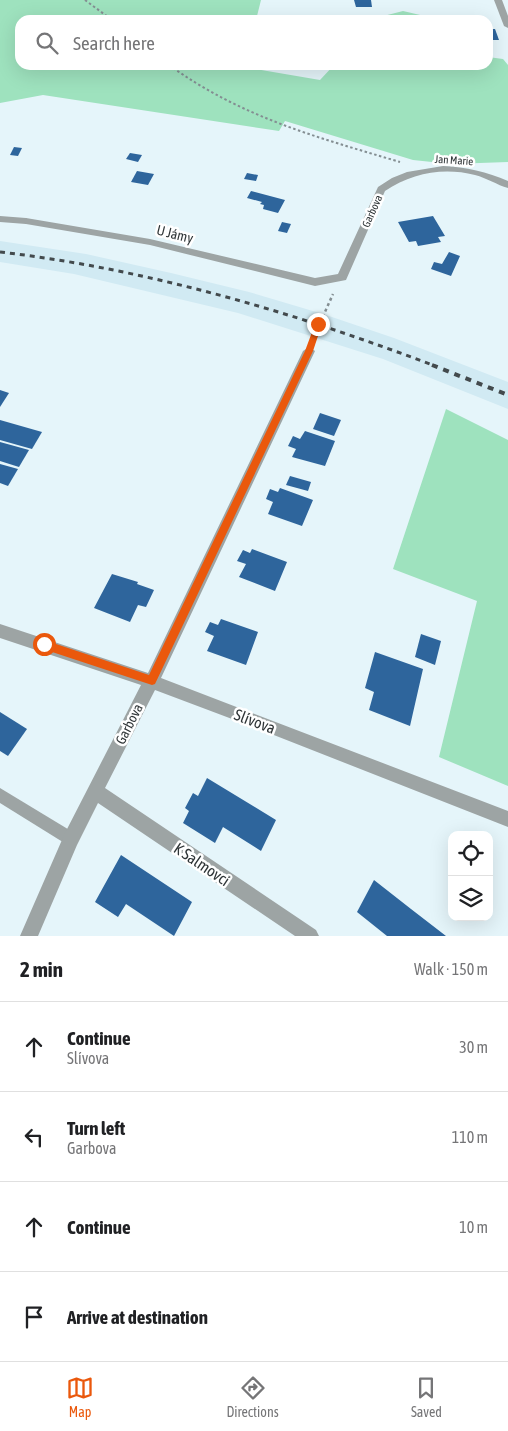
<!DOCTYPE html>
<meta charset="utf-8">
<style>
body{margin:0;font-family:"Asap Condensed",sans-serif;background:#f6f6f6;color:#202124}
.controls{position:absolute;right:15px;bottom:15px;display:grid;overflow:hidden;border-radius:10px;box-shadow:0 5px 20px #0002}
.controls button{width:45px;height:45px;display:grid;place-items:center;padding:0;border:0;border-bottom:1px solid #e0e0e0;background:#fff;color:#202124;font:25px sans-serif}
.stop{position:absolute;width:15px;height:15px;margin:-11px;border:4px solid #ea580c;border-radius:50%;background:#fff}
.stop.end{background:#ea580c;border-color:#fff;box-shadow:0 1px 5px #0008}
.list{margin:0;padding:0;list-style:none}
h2{display:flex;justify-content:space-between;align-items:center;height:65px;margin:0;padding:0 20px;font-size:21px}
h2 small{font-size:16px;font-weight:400;color:#757577}
.list li{display:grid;grid-template-columns:32px 1fr auto;gap:15px;align-items:center;box-sizing:border-box;height:90px;padding:0 20px;border-top:1px solid #e0e0e0}
.list b{display:block;font-size:19px;white-space:nowrap}
.list p{margin:0;font-size:16px;white-space:nowrap;color:#757577}
.list em{font-size:16px;font-style:normal;color:#757577}
.icon{flex:none;width:28px;height:28px;fill:none;stroke:currentColor;stroke-width:2;stroke-linecap:round;stroke-linejoin:round}
.map{position:relative;flex:none;width:508px;height:936px;overflow:hidden}
.search{position:absolute;background:#fff;box-shadow:0 5px 20px #0002;left:15px;right:15px;top:15px;height:55px;display:flex;align-items:center;gap:12px;box-sizing:border-box;padding:0 18px;border-radius:15px;color:#757577;font-size:19px}
.sheet{height:425px;background:#fff}
nav{display:flex;justify-content:space-around;align-items:center;box-sizing:border-box;height:70px;border-top:1px solid #e0e0e0;background:#fff;font-size:14px;color:#757577}
nav a{display:grid;justify-items:center;gap:2px}
nav .on{color:#ea580c}
.map>svg:first-child{display:block}
.built{fill:#d1eaf3}
.green{fill:#9ee2be}
.building{fill:#2e659c}
.lines{fill:none;stroke-linecap:round;stroke-linejoin:round}
.path-far1{stroke:#848e92;stroke-width:2;stroke-dasharray:2.5 2.5;stroke-linecap:butt}
.path{stroke:#848e92;stroke-width:2.5;stroke-dasharray:3 3;stroke-linecap:butt}
.service{fill:#9da4a4;fill-rule:evenodd}
.minor{fill:#9da4a4;fill-rule:evenodd}
.rail-far1{stroke:#434a4d;stroke-width:3;stroke-dasharray:5 5;stroke-linecap:butt}
.rail{stroke:#434a4d;stroke-width:4;stroke-dasharray:6 6;stroke-linecap:butt}
.route{fill:#ea580c}
.labels{text-anchor:middle;dominant-baseline:central;stroke-width:5;stroke-linejoin:round;paint-order:stroke}
.far-street-label{font-size:11px;fill:#2f3537;stroke:#fff}
.street-label{font-size:14px;fill:#2f3537;stroke:#fff}
.near-street-label{font-size:16px;fill:#2f3537;stroke:#fff}
</style>
<div class="map">
<svg width="508" height="936" viewBox="0 0 508 936">
<rect width="100%" height="100%" fill="#e5f5fa"/>
<!-- built -->
<path class="built" d="M0 241 86 254 171 273 249 292 323 314 394 338 508 382V409L383 359 238 313 74 274 0 262Z"/>
<!-- green -->
<g class="green">
<path d="M0 0H261L256 20H20V65H232L320 80 334 65H488V57L503 59 508 65V162L451 164 413 160 285 121 279 131 43 95 0 103Z"/>
<path d="M403 11 433 18 434 20H368Z"/>
<path d="M446 409 508 440V786L439 757 477 601 393 569Z"/>
</g>
<!-- building -->
<g class="building">
<path d="M354 0H371L372 7H356Z"/>
<path d="M488 29H495L499 40H488Z"/>
<path d="M14 147 22 148 18 156 10 155Z"/>
<path d="M130 153 142 155 138 162 126 159Z"/>
<path d="M137 171 154 174 148 185 131 182Z"/>
<path d="M247 173 258 175 256 181 244 179Z"/>
<path d="M251 191 285 200 278 213 263 209 264 205 260 204 262 202 247 198Z"/>
<path d="M433 216 445 236 438 237 441 242 418 246 416 241 409 242 398 222Z"/>
<path d="M282 222 291 224 287 233 278 231Z"/>
<path d="M449 252 460 256 451 276 431 269 434 262 442 264Z"/>
<path d="M0 390 9 393 0 407Z"/>
<path d="M320 413 341 420 334 436 313 429Z"/>
<path d="M0 420 42 432 32 449 0 440Z"/>
<path d="M305 431 335 441 325 466 292 457 296 449 288 446 293 436 300 439Z"/>
<path d="M0 442 29 450 19 467 0 461Z"/>
<path d="M0 464 18 469 8 486 0 483Z"/>
<path d="M290 476 311 482 308 491 286 485Z"/>
<path d="M280 488 313 500 302 526 268 514 273 502 266 499 270 489 278 492Z"/>
<path d="M252 549 287 562 275 591 239 577 246 564 237 561 243 550 250 553Z"/>
<path d="M112 574 138 582 137 584 154 590 146 607 138 605 130 622 94 608Z"/>
<path d="M221 619 258 632 246 665 207 651 214 636 205 632 210 622 218 625Z"/>
<path d="M421 634 441 641 435 665 415 657Z"/>
<path d="M375 652 423 669 410 726 369 710 374 692 365 688Z"/>
<path d="M0 712 27 729 8 756 0 751Z"/>
<path d="M207 778 276 820 261 851 223 827 215 843 183 823 189 811 185 808 193 793 198 796Z"/>
<path d="M121 855 192 902 174 936 126 904 118 917 95 902Z"/>
<path d="M374 880 411 909 446 936H387L357 912Z"/>
</g>
<g class="lines">
<!-- path-far1 -->
<g class="path-far1">
<path d="M85 0 112 20"/>
<path d="M169 65C241 117 316 137 400 162"/>
</g>
<!-- path -->
<path class="path" d="M313 339 333 294"/>
<!-- service -->
<g class="service">
<path d="M0 216 26 218 30 221 26 224 0 222Z"/>
<path d="M0 788 76 834 78 839 76 844 71 846 66 844 0 803Z"/>
</g>
<!-- minor -->
<g class="minor">
<path d="M494 0H502L508 16V28L504 26Z"/>
<path d="M443 166C466 167 487 172 508 181V188C497 185 487 178 475 175 443 167 412 173 385 191L346 280 315 286 150 245 26 224 21 221 26 218 150 239 315 278 338 274 378 187 392 178 407 172Z"/>
<path d="M309 347 315 351 161 678 508 811V827L256 728 155 690 105 788 316 930 319 936H295L98 803 77 845 38 936H20L65 833 141 685 0 638V624L148 673 303 351Z"/>
</g>
<!-- rail-far1 -->
<path class="rail-far1" d="M0 252C148 269 296 313 435 366"/>
<!-- rail -->
<path class="rail" d="M432 365 508 395"/>
</g>
<!-- route -->
<path class="route" d="M318 322 322 324 313 351 155 684 152 685 40 648V641L44 640 149 675 305 351 315 324Z"/>
<g class="labels">
<!-- far-street labels -->
<g class="far-street-label">
<text transform="translate(454 160) rotate(4)">Jan Marie</text>
<text transform="translate(372 211) rotate(-66)">Garbova</text>
</g>
<!-- street labels -->
<g class="street-label">
<text transform="translate(175 234) rotate(14)">U Jámy</text>
<text transform="translate(129 724) rotate(-63)">Garbova</text>
</g>
<!-- near-street labels -->
<g class="near-street-label">
<text transform="translate(255 721) rotate(21)">Slívova</text>
<text transform="translate(202 864) rotate(34)">K Salmovci</text>
</g>
</g>
</svg>
<div class="controls">
<button><svg class="icon" aria-label="locate" viewBox="0 0 24 24"><circle cx="12" cy="12" r="6"/><path d="M12 2v4M12 18v4M2 12h4M18 12h4"/></svg></button>
<button><svg class="icon" aria-label="layers" viewBox="0 0 24 24"><path d="M12 4l9 5-9 5-9-5zM3 14l9 5 9-5"/></svg></button>
</div>
<div class="stop" style="left:44px;top:644px"></div>
<div class="stop end" style="left:318px;top:324px"></div>
<div class="search"><svg class="icon" aria-label="search" viewBox="0 0 24 24"><circle cx="10" cy="10" r="6"/><path d="M15 15l6 6"/></svg>Search here</div>
</div>
<section class="sheet">
<h2>2 min<small>Walk · 150 m</small></h2>
<ul class="list">
<li><svg class="icon" aria-label="ahead" viewBox="0 0 24 24"><path d="M12 20V5M6 11l6-6 6 6"/></svg><div><b>Continue</b><p>Slívova</p></div><em>30 m</em></li>
<li><svg class="icon" aria-label="left" viewBox="0 0 24 24"><path d="M17 20v-9H6M10 6l-5 5 5 5"/></svg><div><b>Turn left</b><p>Garbova</p></div><em>110 m</em></li>
<li><svg class="icon" aria-label="ahead" viewBox="0 0 24 24"><path d="M12 20V5M6 11l6-6 6 6"/></svg><div><b>Continue</b></div><em>10 m</em></li>
<li><svg class="icon" aria-label="arrive" viewBox="0 0 24 24"><path d="M6 21V4h12l-3 4 3 4H6"/></svg><div><b>Arrive at destination</b></div></li>
</ul>
</section>
<nav>
<a class="on"><svg class="icon" aria-label="map" viewBox="0 0 24 24"><path d="M3 6l6-2 6 2 6-2v14l-6 2-6-2-6 2zM9 4v14M15 6v14"/></svg>Map</a>
<a><svg class="icon" aria-label="directions" viewBox="0 0 24 24"><path d="M12 3l9 9-9 9-9-9zM9 14v-3h6M13 9l2 2-2 2"/></svg>Directions</a>
<a><svg class="icon" aria-label="saved" viewBox="0 0 24 24"><path d="M7 4h10v16l-5-4-5 4z"/></svg>Saved</a>
</nav>
